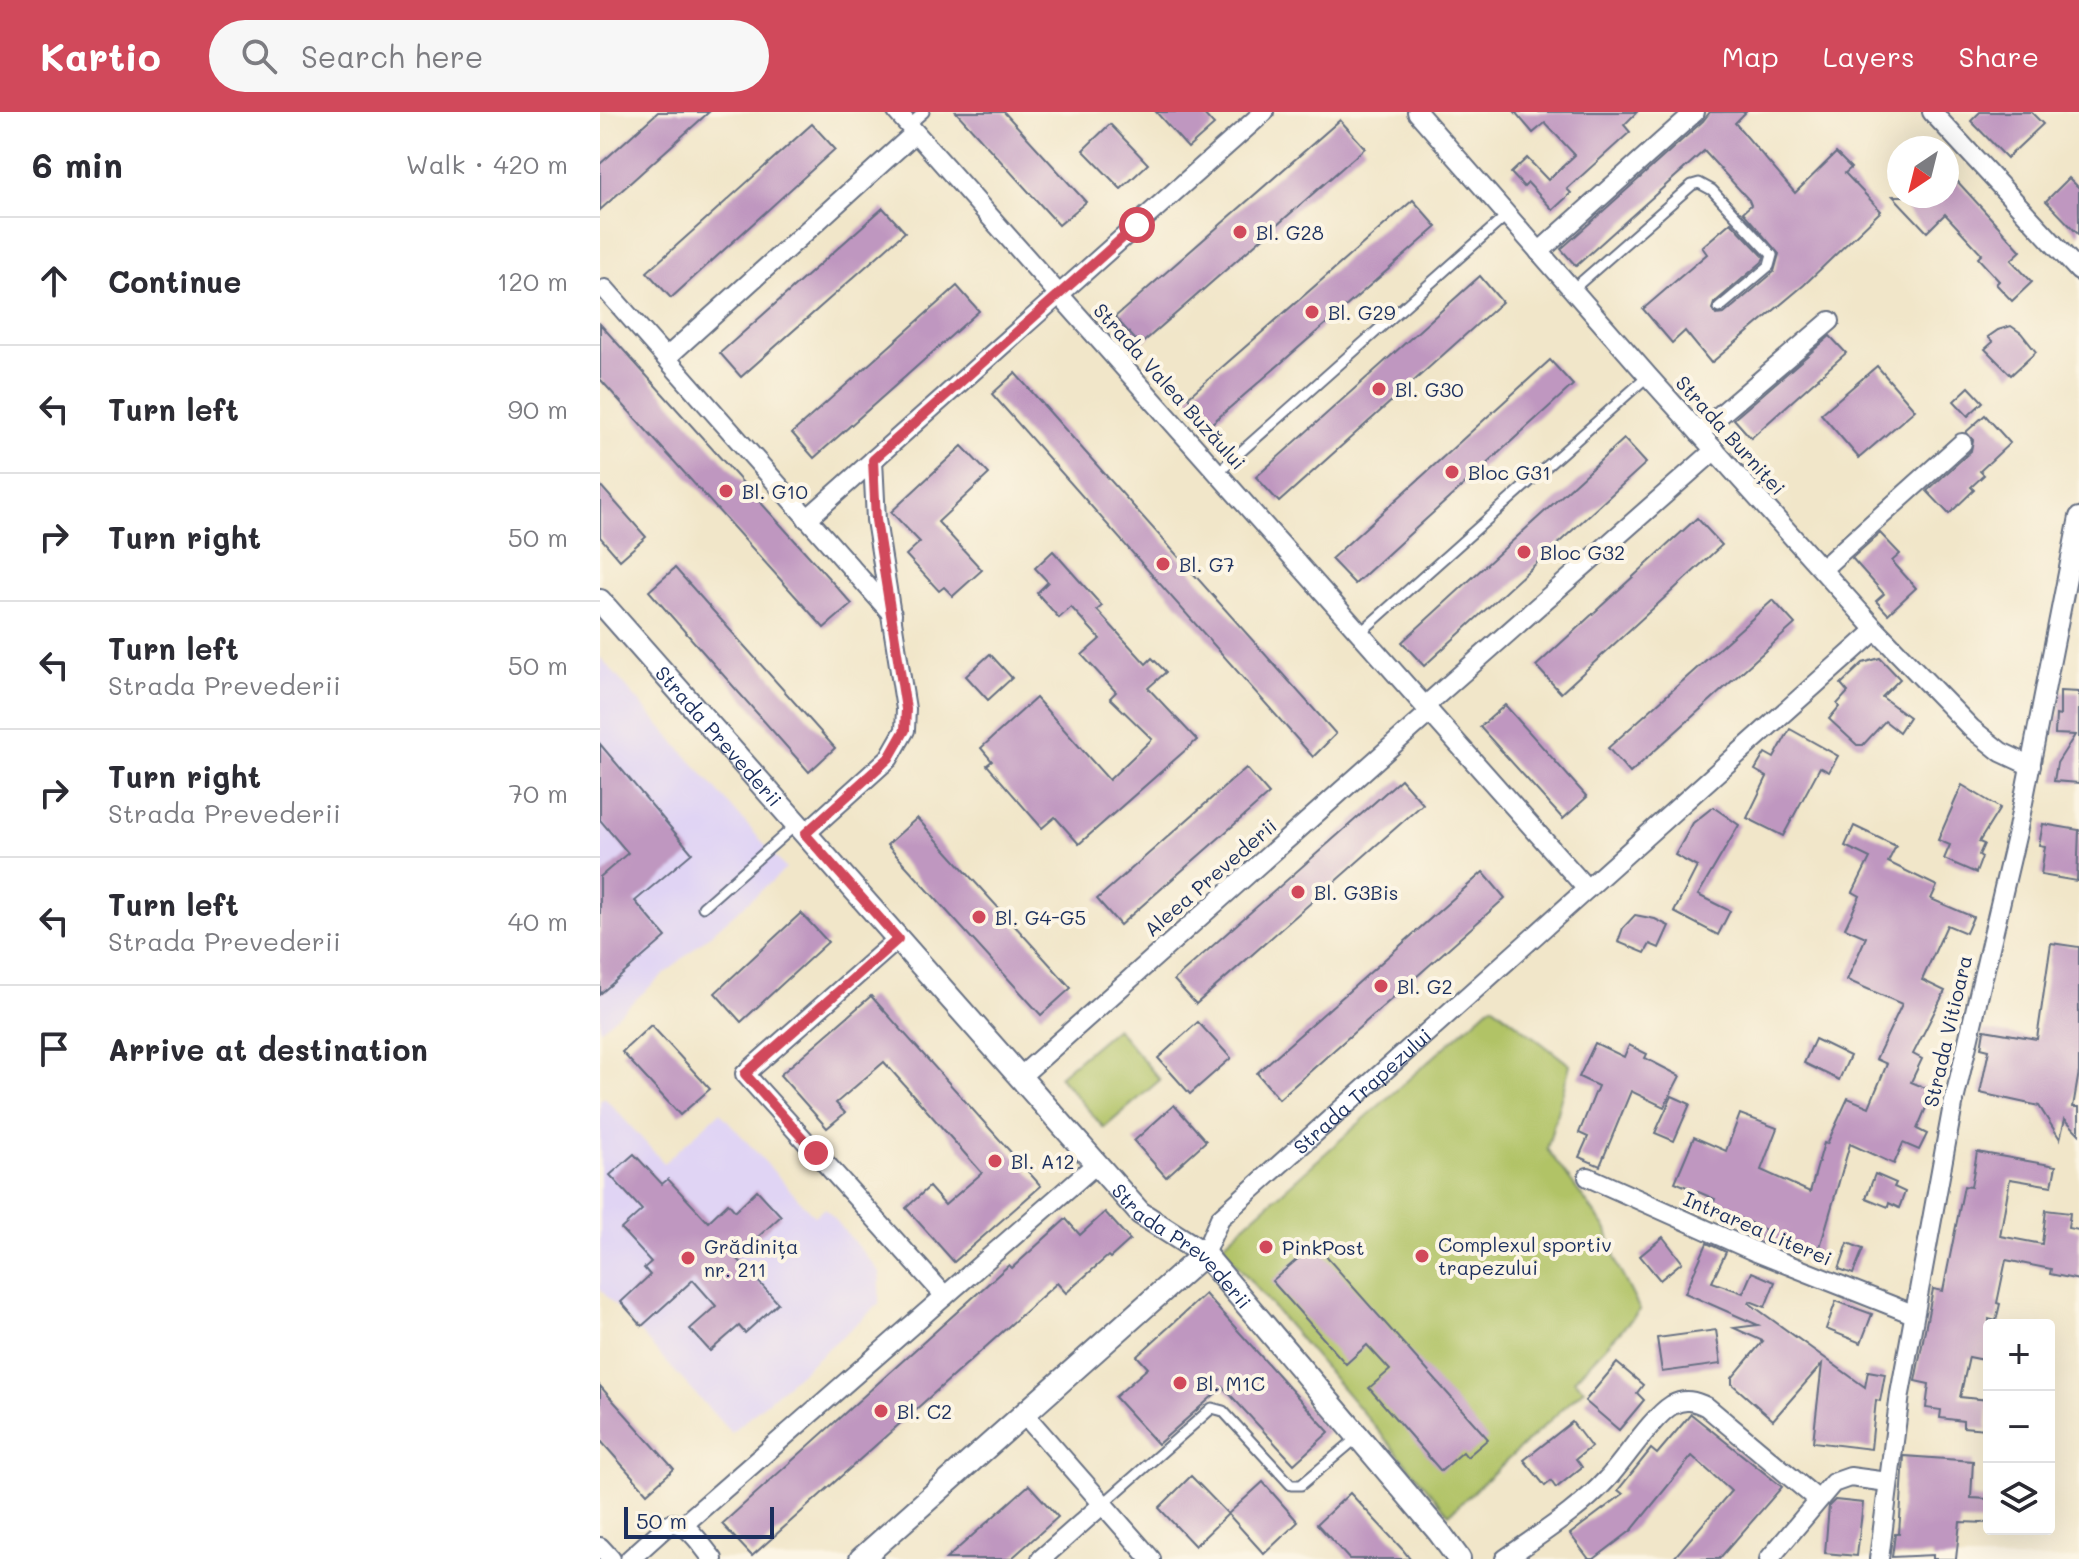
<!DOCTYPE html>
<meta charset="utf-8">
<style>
body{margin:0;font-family:Mali,sans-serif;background:#f7f7f7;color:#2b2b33}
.controls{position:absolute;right:24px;bottom:24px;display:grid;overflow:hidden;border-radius:8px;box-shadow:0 8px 32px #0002}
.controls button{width:72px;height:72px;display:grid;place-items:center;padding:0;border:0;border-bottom:2px solid #e1e1e2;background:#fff;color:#2b2b33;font:40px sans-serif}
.compass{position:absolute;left:1287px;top:24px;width:72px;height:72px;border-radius:50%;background:#fff;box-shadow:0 8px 32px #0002;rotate:215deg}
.scale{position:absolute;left:24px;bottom:20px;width:150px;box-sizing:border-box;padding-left:8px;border:4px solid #1b2f5e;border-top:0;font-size:22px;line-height:28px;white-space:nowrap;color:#1b2f5e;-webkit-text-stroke:6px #fcf5e5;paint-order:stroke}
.stop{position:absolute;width:24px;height:24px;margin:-18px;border:6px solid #d1495b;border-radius:50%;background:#fff}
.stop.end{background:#d1495b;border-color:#fff;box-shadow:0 2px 8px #0008}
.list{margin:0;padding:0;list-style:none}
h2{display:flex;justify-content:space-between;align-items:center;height:104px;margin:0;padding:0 32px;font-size:34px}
h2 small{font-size:26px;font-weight:400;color:#7c7c81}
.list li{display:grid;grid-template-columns:52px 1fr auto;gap:24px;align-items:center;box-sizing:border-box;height:128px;padding:0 32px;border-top:2px solid #e1e1e2}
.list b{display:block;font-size:30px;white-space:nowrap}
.list p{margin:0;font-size:26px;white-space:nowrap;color:#7c7c81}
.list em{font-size:26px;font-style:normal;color:#7c7c81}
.icon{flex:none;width:44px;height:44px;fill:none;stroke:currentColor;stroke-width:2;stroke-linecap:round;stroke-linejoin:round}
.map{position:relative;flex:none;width:1479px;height:1447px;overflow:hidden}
header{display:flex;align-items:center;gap:48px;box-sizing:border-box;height:112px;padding:0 40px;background:#d1495b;color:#fff}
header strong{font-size:38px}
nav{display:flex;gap:44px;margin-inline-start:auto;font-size:28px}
.search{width:560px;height:72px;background:#f7f7f7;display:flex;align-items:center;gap:20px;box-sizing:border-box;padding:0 28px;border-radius:44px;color:#7c7c81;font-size:30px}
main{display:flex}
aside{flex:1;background:#fff}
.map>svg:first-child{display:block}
.built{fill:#e0d4f4}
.green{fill:#b1c366;stroke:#667962;stroke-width:2}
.building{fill:#bf97c0}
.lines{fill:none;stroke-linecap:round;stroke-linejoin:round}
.service-casing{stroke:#666f83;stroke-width:13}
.minor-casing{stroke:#666f83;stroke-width:22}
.tertiary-casing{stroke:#666f83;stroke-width:26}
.service{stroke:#fff;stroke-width:9}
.minor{stroke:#fff;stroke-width:18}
.tertiary{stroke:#fff;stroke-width:22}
.route{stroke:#d1495b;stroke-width:10}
.poi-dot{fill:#d1495b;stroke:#fcf5e5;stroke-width:3}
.labels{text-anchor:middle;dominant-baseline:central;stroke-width:8;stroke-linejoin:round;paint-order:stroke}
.poi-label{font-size:20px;fill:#1b2f5e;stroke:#fcf5e5;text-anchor:start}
.street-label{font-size:20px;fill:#1b2f5e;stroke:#fcf5e5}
</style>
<header>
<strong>Kartio</strong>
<div class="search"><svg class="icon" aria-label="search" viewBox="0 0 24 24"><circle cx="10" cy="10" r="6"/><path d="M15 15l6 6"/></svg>Search here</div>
<nav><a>Map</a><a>Layers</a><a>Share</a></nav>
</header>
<main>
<aside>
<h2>6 min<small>Walk · 420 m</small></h2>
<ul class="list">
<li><svg class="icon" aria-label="ahead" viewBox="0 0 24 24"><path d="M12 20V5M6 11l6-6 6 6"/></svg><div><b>Continue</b></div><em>120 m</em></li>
<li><svg class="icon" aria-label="left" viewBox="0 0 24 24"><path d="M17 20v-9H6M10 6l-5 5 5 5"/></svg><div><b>Turn left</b></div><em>90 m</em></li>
<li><svg class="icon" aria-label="right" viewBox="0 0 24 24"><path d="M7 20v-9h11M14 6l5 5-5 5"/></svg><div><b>Turn right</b></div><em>50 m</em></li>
<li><svg class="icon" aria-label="left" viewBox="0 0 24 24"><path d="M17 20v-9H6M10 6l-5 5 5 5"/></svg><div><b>Turn left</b><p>Strada Prevederii</p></div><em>50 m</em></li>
<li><svg class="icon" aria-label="right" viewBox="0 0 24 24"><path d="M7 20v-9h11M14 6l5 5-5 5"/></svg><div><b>Turn right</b><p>Strada Prevederii</p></div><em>70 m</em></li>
<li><svg class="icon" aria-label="left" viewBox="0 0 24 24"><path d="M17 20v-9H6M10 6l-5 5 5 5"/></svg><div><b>Turn left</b><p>Strada Prevederii</p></div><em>40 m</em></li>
<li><svg class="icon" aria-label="arrive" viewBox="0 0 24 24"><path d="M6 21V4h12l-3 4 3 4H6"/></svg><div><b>Arrive at destination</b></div></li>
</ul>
</aside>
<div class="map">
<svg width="1479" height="1447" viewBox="0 0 1479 1447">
<rect width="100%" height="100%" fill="#fcf5e5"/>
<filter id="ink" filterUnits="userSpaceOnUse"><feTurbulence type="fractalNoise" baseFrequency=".0125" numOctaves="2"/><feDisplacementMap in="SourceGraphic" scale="16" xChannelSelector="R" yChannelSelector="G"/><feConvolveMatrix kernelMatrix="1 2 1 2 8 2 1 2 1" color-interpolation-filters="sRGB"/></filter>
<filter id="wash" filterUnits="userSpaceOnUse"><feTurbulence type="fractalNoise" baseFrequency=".006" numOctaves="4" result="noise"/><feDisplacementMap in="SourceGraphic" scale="32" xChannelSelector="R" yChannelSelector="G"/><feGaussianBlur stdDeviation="1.8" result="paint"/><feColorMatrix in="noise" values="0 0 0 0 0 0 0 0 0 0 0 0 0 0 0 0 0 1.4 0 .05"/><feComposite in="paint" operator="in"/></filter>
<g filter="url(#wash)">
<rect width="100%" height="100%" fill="#f1e6c9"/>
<!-- built -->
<g class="built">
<path d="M0 545 186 757 0 918Z"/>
<path d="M4 985 64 1051 120 1000 214 1104 225 1096 280 1160 279 1192 131 1321 0 1177V989Z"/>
</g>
<!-- green -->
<g class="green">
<path d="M892 893 970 953 947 1037 1007 1118 1017 1153 1040 1198 974 1268 984 1277 849 1402 621 1134Z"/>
<path d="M516 916 560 968 504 1016 459 964Z"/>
</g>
<g id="blocks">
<!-- building -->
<g class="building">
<path d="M58 0H109L0 98V52Z"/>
<path d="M356 0H404L486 90 459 113Z"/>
<path d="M556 0H602L614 13 588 36Z"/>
<path d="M915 0H1037L1024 13 1030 20 967 77 971 81 953 98 928 71 924 75 911 61 927 46 948 68 975 43 945 11 933 21Z"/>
<path d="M1110 0H1146L1135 11 1195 81 1236 41 1251 56 1245 61 1281 99 1204 173 1111 251 1085 219 1072 231 1043 197 1107 142 1102 135 1131 110 1164 145 1162 150 1114 191 1112 197 1116 203 1124 202 1174 160 1179 142 1143 100 1151 93 1149 88 1104 39 976 154 961 137 1103 9Z"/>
<path d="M1380 0H1431L1443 12 1407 46 1371 9Z"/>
<path d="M740 8 765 36 540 233 515 205Z"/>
<path d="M212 12 235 37 71 186 47 160Z"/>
<path d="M510 12 548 52 521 77 483 38Z"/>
<path d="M1347 58 1421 139 1411 148 1432 170 1412 189 1396 172 1399 169 1378 146 1382 142 1345 102 1327 120 1293 84H1347Z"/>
<path d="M1469 66 1479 76V123L1446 89Z"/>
<path d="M813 88 837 115 611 312 588 285Z"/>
<path d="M283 96 305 120 141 265 120 241Z"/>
<path d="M880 164 902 190 679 390 656 365Z"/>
<path d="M357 174 379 199 214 346 192 321Z"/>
<path d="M0 212 252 492 224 516 0 267Z"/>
<path d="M1411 214 1421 221 1436 240 1411 263 1385 237 1393 230 1388 225 1398 218Z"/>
<path d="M1230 224 1246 241 1151 326 1134 307Z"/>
<path d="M950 248 973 273 755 472 731 447Z"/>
<path d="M1277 254 1315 298 1259 346 1221 302Z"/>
<path d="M415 261 736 622 713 645 392 282Z"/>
<path d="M1369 275 1383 290 1368 304 1354 289Z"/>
<path d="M1385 303 1410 331 1380 359 1384 363 1371 375 1374 378 1349 402 1327 379 1371 339 1373 328 1366 320Z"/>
<path d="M1024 327 1046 351 824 554 802 530Z"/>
<path d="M362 334 389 362 338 410 382 458 353 484 344 475 339 479 306 443 320 430 291 400Z"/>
<path d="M0 373 46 425 20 448 0 425Z"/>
<path d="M1097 406 1122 433 961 581 936 554Z"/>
<path d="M1280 421 1300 442 1292 449 1316 476 1288 502 1276 489 1284 482 1252 446Z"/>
<path d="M453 439 502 494 497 498 546 552 552 546 566 560 548 576 597 628 479 732 455 705 442 716 387 653 392 649 381 636 436 586 509 668 552 627 510 586 516 580 482 543 500 527 471 495 459 506 437 481 448 470 435 456Z"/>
<path d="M75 456 235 636 209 660 49 479Z"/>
<path d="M1173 488 1195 512 1030 661 1008 636Z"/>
<path d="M390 542 412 566 388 588 366 564Z"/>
<path d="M1280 546 1300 567 1282 585 1309 605 1299 620 1285 609 1263 633H1257L1229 607 1239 595 1237 592 1248 580 1241 572 1263 551Z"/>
<path d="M1460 579 1479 580V671L1454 669 1457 651 1475 623 1455 622 1456 603 1460 604Z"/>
<path d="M905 593 987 685 963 707 880 615Z"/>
<path d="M1190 617 1238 644 1229 660 1220 655 1183 724 1147 706 1167 665 1155 658 1165 641 1174 646Z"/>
<path d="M0 632 92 741 35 789 66 825 0 882V765L28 741 0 708Z"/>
<path d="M646 656 669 682 520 813 497 787Z"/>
<path d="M801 667 823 692 596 892 574 868Z"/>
<path d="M1362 673 1400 696 1379 730 1384 732 1379 743 1382 745 1376 761 1344 747 1350 733 1338 728Z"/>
<path d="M1113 695 1139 713 1098 783 1130 799 1118 823 1074 800 1097 755 1075 743 1093 711Z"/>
<path d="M317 706 471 876 441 903 287 733Z"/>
<path d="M1443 712 1479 718 1477 769 1441 763 1445 734 1439 733Z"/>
<path d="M1254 714 1296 734 1288 750 1337 774 1331 787 1373 805 1366 821 1347 813 1322 868 1345 879 1313 942 1322 947 1311 970 1333 979 1317 1017 1327 1022 1319 1038 1303 1031 1294 1052 1250 1032 1218 1142 1186 1133 1185 1136 1162 1126 1166 1118 1112 1094 1115 1087 1075 1070 1094 1025 1126 1039 1140 1002 1177 1016 1161 1058 1210 1080 1224 1031 1227 1032 1248 986 1269 995 1287 952 1276 947 1302 892 1247 868 1266 825 1245 816 1260 784 1253 780 1270 746 1245 734Z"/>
<path d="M883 760 905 786 679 987 657 961Z"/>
<path d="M201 801 228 830 141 910 115 881Z"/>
<path d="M1035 803 1055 807 1069 814 1059 836 1050 832 1045 841 1018 830 1023 816Z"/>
<path d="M1451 831 1479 835V960L1473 995H1479V1022L1465 1007 1460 1027 1439 994 1380 981 1389 938 1381 936 1384 918 1437 927Z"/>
<path d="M271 884 441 1074 354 1150 306 1096 329 1075 345 1093 382 1061 284 950 236 991 245 1001 227 1016 180 963Z"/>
<path d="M598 910 631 946 590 982 558 946Z"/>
<path d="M51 913 110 977 80 1003 22 940Z"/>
<path d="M1215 927 1250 944 1239 968 1204 951Z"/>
<path d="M995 931 1024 945 1029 933 1047 942 1045 946 1080 964 1064 995 1031 979 1000 1054 979 1045 988 1025 979 1021 998 974 979 965Z"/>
<path d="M1072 984 1090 992 1074 1029 1055 1021Z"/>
<path d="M574 993 606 1029 566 1065 534 1029Z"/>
<path d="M1377 1040 1456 1054 1452 1074 1410 1067 1400 1124 1442 1132 1446 1098 1470 1101 1468 1116 1479 1118V1168L1450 1162 1451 1157 1406 1148 1397 1191 1400 1192 1396 1209 1389 1207V1249L1369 1245 1360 1285 1389 1288 1386 1317 1363 1315V1309L1340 1306 1341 1298 1326 1296 1329 1272 1315 1269 1333 1177 1343 1179 1364 1074 1371 1075Z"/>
<path d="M34 1042 62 1072 68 1067 108 1110 128 1091 135 1099 157 1078 181 1104 136 1145 178 1191 145 1221 139 1214 110 1239 90 1217 116 1194 93 1168 42 1214 21 1190 50 1163 44 1156 51 1150 21 1117 42 1098 10 1063Z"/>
<path d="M1275 1062 1296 1071 1294 1075 1305 1080 1299 1096 1289 1091 1288 1095 1266 1086Z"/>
<path d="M505 1100 530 1128 510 1146 508 1144 466 1181 457 1171 152 1444 122 1412 409 1153 412 1156 466 1107 480 1123Z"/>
<path d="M1063 1125 1082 1150 1060 1168 1040 1144Z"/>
<path d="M1107 1131 1126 1140 1112 1170 1143 1181 1152 1160 1175 1170 1165 1195 1150 1189 1149 1191 1265 1275 1268 1259 1285 1262 1280 1289 1276 1288 1271 1337 1213 1330 1222 1252 1173 1308 1132 1272V1266L1163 1229 1134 1216 1158 1213 1085 1181Z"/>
<path d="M1248 1131 1263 1137 1253 1162 1239 1157Z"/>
<path d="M715 1132 888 1327 867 1345 863 1340 841 1359 769 1276 790 1258 767 1233 746 1252 672 1169Z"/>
<path d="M605 1182 729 1320 694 1352 623 1275 558 1332 515 1285 548 1256 537 1244Z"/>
<path d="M1236 1189 1272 1202 1261 1231 1226 1217Z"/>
<path d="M1116 1218 1121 1252 1062 1260 1057 1226Z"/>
<path d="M1017 1251 1043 1273 1037 1281 1044 1288 1019 1318 985 1289Z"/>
<path d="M0 1274 74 1357 47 1381 0 1328Z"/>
<path d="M1091 1302 1182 1375 1119 1447H1073L1131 1379 1092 1344 1032 1418 994 1447H989L970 1422 1023 1382 1018 1378 1051 1337 1057 1342Z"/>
<path d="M972 1310 991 1335 976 1347 982 1355 956 1376 951 1369 945 1374 924 1348Z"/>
<path d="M1304 1344 1373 1349 1371 1386 1389 1387V1411L1360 1410 1356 1447H1333V1443L1292 1445 1295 1422H1299Z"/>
<path d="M591 1364 628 1402 595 1434 559 1396Z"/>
<path d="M663 1370 698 1410 664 1442 628 1402Z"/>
<path d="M429 1373 458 1405 411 1447H346Z"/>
<path d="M750 1381 803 1438 810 1447H749L717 1412Z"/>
<path d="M1235 1388 1263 1391 1257 1444 1225 1441 1229 1394Z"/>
</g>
</g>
</g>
<g filter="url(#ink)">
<use href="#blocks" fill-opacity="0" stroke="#666f83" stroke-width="2"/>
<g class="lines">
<!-- service casing -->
<g class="service-casing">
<g id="service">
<path d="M309 13 324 0"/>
<path d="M972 178 1092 73 1099 71 1112 78 1172 143 1169 154 1119 196"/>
<path d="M617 361 906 104"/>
<path d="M760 521 1048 264"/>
<path d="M103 795 197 712"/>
<path d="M503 1392 612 1296 623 1299 691 1373H701L758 1325"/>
</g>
</g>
<!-- minor casing -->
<g class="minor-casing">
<g id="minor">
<path d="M297 0 987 777"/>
<path d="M817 0 1048 264 1276 518 1371 616 1401 640 1431 654"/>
<path d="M1332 0 1479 159"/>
<path d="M939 140 1095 0"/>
<path d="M5 177 292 502"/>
<path d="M66 246 315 21"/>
<path d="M1099 321 1230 209"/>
<path d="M207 407 664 0"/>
<path d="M1222 457 1362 331"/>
<path d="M825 594 1115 338"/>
<path d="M205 722 289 646 305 618 306 597 276 408 273 348"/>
<path d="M298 827 145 962 345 1184"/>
<path d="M420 965 830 600"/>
<path d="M988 1065 1156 1140 1313 1202"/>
<path id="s1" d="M604 1142 620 1106 1276 518"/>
<path d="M424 1302 551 1447"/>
<path d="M83 1413 496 1052"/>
<path d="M0 1435 11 1447"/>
<path d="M30 1447 69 1412C87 1407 102 1435 113 1447"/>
<path d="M441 1447 503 1392"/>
<path d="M905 1447C940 1422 978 1399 1007 1367 1025 1348 1051 1306 1072 1293 1085 1286 1095 1289 1107 1295L1218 1388"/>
<path d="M1169 1447 1233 1371 1250 1365 1288 1370"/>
<path d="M1279 1447 1300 1282 1353 993 1418 716 1479 405"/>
</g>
</g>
<!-- tertiary casing -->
<g class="tertiary-casing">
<g id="tertiary">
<path id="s2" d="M0 489 540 1101 604 1142 839 1420 859 1447"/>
<path d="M261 1447 604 1142"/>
</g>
</g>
<!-- service -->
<use href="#service" class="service"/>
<!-- minor -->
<use href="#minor" class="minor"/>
<!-- tertiary -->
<use href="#tertiary" class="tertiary"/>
</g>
</g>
<g class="lines" filter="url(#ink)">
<!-- route -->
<path class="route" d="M216 1041 145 962 298 827 205 722 289 646 305 618 306 597 276 408 273 348 537 113"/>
</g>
<!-- markers -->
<g class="poi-dot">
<circle cx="640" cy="120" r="8"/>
<circle cx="712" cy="200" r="8"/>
<circle cx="779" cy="277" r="8"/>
<circle cx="852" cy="360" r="8"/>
<circle cx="126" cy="379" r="8"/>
<circle cx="924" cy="440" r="8"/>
<circle cx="563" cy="452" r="8"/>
<circle cx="698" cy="780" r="8"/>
<circle cx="379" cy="805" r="8"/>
<circle cx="781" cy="874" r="8"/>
<circle cx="395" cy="1049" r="8"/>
<circle cx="666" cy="1135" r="8"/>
<circle cx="822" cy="1144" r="8"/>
<circle cx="88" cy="1146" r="8"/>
<circle cx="580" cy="1271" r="8"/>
<circle cx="281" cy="1299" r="8"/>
</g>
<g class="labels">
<!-- poi labels -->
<g class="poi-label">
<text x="656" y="120">Bl. G28</text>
<text x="728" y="200">Bl. G29</text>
<text x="795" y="277">Bl. G30</text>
<text x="868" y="360">Bloc G31</text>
<text x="142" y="379">Bl. G10</text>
<text x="940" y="440">Bloc G32</text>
<text x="579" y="452">Bl. G7</text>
<text x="714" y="780">Bl. G3Bis</text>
<text x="395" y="805">Bl. G4-G5</text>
<text x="797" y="874">Bl. G2</text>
<text x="411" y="1049">Bl. A12</text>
<text x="838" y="1132">Complexul sportiv<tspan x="838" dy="23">trapezului</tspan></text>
<text x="104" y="1134">Grădinița<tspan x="104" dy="23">nr. 211</tspan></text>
<text x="682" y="1135">PinkPost</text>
<text x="596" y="1271">Bl. M1C</text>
<text x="297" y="1299">Bl. C2</text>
</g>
<!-- street labels -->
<g class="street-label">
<text transform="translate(570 274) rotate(48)">Strada Valea Buzăului</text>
<text transform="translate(1131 323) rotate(48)">Strada Burniței</text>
<text stroke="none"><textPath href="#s2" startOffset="180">Strada Prevederii</textPath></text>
<text transform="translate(610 765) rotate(-41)">Aleea Prevederii</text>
<text transform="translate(1347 919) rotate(-77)">Strada Vitioara</text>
<text stroke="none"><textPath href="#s1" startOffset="230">Strada Trapezului</textPath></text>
<text transform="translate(1158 1116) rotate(23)">Intrarea Literei</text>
<text stroke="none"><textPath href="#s2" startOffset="870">Strada Prevederii</textPath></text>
</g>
</g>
</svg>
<div class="controls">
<button>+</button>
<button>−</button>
<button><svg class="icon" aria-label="layers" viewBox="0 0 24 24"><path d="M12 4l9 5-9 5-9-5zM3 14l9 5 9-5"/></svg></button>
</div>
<svg class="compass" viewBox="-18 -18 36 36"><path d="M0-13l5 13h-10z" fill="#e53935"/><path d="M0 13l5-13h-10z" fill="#7c7c81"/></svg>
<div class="scale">50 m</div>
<div class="stop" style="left:537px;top:113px"></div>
<div class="stop end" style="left:216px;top:1041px"></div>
</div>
</main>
